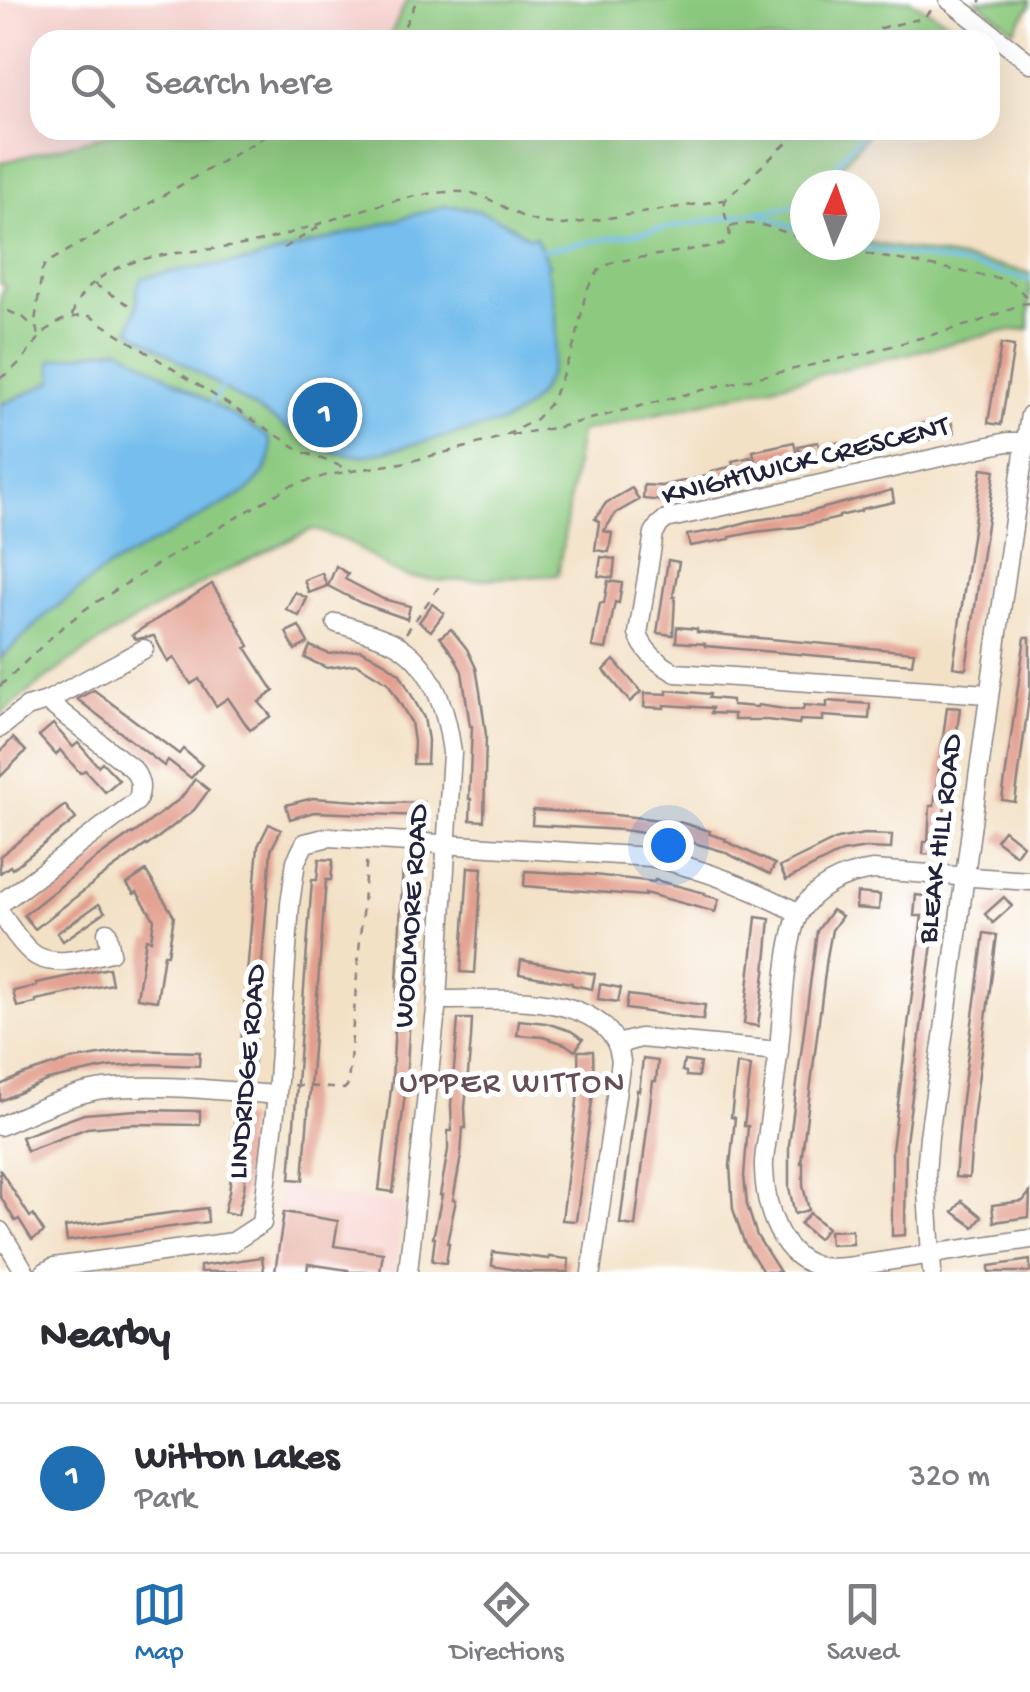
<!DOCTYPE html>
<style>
body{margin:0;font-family:"Gochi Hand",sans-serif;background:#f7f7f7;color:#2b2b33}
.compass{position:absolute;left:790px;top:170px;width:90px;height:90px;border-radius:50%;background:#fff;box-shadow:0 10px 40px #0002;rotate:2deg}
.you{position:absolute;left:668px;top:845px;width:35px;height:35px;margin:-25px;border:8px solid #fff;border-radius:50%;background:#1a73e8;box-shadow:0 0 0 15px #1a73e833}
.badge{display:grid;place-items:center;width:65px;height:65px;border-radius:50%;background:#1f6fb2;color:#fff;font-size:32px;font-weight:700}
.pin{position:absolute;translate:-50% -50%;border:5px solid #fff;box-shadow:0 2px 10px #0006}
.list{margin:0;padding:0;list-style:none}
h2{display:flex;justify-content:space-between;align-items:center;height:130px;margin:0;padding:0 40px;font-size:42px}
h2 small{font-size:32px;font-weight:400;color:#7c7c81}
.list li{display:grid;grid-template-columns:65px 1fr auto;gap:30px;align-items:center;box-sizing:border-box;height:150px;padding:0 40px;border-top:2px solid #e1e1e2}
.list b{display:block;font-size:38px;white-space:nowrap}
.list p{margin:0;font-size:32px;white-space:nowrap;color:#7c7c81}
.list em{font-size:32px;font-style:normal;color:#7c7c81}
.icon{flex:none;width:55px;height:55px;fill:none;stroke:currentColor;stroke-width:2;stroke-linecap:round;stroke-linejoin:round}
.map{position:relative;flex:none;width:1030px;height:1272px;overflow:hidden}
.search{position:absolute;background:#fff;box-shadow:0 10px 40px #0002;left:30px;right:30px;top:30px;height:110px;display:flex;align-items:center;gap:25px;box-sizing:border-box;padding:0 35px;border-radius:30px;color:#7c7c81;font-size:38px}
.sheet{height:280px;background:#fff}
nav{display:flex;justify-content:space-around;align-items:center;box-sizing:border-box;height:140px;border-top:2px solid #e1e1e2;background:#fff;font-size:28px;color:#7c7c81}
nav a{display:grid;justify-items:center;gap:5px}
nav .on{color:#1f6fb2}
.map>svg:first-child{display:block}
.built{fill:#f7d0cd}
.green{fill:#8dca80;stroke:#58765e;stroke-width:2.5}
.water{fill:#74beed;stroke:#4b7094;stroke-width:2.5}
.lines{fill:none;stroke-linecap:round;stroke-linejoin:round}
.stream{stroke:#74beed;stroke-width:4}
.building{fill:#e29f8e}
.minor-casing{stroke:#8a8280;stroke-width:21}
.path{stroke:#8a8280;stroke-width:2.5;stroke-dasharray:8 8;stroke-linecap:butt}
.minor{stroke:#fff;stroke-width:18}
.labels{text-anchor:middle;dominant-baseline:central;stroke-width:10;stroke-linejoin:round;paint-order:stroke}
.street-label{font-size:30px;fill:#22223b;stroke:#fff}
.neighbourhood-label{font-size:32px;letter-spacing:2.5px;fill:#654e58;stroke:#fff}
</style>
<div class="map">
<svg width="1030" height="1272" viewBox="0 0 1030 1272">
<rect width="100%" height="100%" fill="#fff"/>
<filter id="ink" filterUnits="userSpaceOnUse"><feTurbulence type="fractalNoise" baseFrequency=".01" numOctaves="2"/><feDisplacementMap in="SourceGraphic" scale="20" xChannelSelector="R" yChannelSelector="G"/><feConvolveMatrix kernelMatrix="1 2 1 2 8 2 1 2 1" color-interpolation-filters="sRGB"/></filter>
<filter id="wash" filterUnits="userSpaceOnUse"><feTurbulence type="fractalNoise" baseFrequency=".0048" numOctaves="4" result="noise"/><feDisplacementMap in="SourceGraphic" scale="40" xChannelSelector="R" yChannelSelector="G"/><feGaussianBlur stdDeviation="2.25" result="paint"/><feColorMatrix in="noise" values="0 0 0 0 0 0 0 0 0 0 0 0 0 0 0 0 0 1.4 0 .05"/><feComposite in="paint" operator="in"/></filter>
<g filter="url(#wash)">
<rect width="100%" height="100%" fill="#f3e1c6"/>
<!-- built -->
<g class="built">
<path d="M0 0H407L388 40H40V130H124L0 163Z"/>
<path d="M282 1186 403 1205 393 1272H268Z"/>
</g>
<!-- green -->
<g class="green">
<path d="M407 0H910L942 18 956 28 945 40H388Z"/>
<path d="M976 0H1030V6L1014 30Z"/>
<path d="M124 130H871L826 185H805V211L796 222 805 226V245H865V242L995 265 1030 273 1029 329 998 332 580 432 558 575 443 581 409 577 391 570 347 541 313 529C203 580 93 636 0 715V298L5 286 0 283V163Z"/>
</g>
<!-- water -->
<g class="water">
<path d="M445 206C479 206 502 219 529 238L535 236 549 265 546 268C565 323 563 397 501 423L369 455C350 457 329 452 312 444L130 330 137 304V288L142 278C179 268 214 267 252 261Z"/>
<path d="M120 348 268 437C277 460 263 475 248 491L106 569 46 615 0 659V404L8 402 53 381 51 360Z"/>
</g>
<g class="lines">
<!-- stream -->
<g class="stream">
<path d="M936 40 948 24"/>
<path d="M823 185 845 153 866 130"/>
<path d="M760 212 805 205"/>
<path d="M852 245 982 268 1030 280"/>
<path d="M543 250 757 212 805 232"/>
<path d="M212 402 222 388"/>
</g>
</g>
<g id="blocks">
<!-- building -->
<g class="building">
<path d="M1001 344 1014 346 1001 425 988 423Z"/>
<path d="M950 417 954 433 922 441 919 431 923 430 921 424Z"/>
<path d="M894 434 897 447 848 458 847 454 825 459 822 446 841 442 842 446Z"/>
<path d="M794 442 797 455 756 464 753 451Z"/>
<path d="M818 442 821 455 801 459 798 446Z"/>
<path d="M751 457 754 470 735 474 732 461Z"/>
<path d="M730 467 733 480 711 485 712 488 663 501 643 499 644 485 661 486 711 475V471Z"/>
<path d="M982 468 995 470 966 669 953 667Z"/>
<path d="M632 488 639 500 616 513 604 531 612 533 609 552 595 550 599 522 595 519 606 503Z"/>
<path d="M892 490 894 502 861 509V511L839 516V518L799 527 755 532 730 537V539L690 546 687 535 718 530 750 521 805 513Z"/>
<path d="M601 557 615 559 613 578 598 576Z"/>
<path d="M668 560 679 562 673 597H675L673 635 657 633Z"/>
<path d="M336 566 348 574 345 579 383 599 410 606 407 619 361 603 328 586Z"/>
<path d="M322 573 327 586 309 593 304 580Z"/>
<path d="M608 581 622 583 619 603 615 602 606 649 592 647 600 603H604Z"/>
<path d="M212 584 235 620 249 646 246 648 274 691 259 702 271 716 250 730 228 698 216 706 199 679 191 684 174 658 168 662 154 636 136 639 132 635Z"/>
<path d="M295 592 307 598 299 616 286 609Z"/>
<path d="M432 604 444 613 431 631 419 622Z"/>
<path d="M299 626 308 643 295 650 286 632Z"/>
<path d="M677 627 697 629V632L726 635 914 652 912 664 705 646V644L676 642Z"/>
<path d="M451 629 467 649 476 668 480 691 486 735 484 821 470 820 471 799H469L472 726H470L462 672 454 656 440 637Z"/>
<path d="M1025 637H1030V691L1015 802 1002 800Z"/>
<path d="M310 646 329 654 360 650 381 660 400 674 424 718 428 740 427 764H413L414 742 411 722 388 683 357 664 327 668 305 658Z"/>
<path d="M614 660 641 692 630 702 604 670Z"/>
<path d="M94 690 179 754 183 749 202 765 191 778 168 760 164 766 77 699Z"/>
<path d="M667 690 710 694 709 698 732 700V705L757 707 758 705 791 710H803L804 705 827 707V701L870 704 869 719 823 716V721L800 720 799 724 767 720H734V714L711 713 712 708 664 705V708L644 707 645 693 667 694Z"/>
<path d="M947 707 960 708 948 800 945 799 942 855 923 854 924 842H928L930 806H934Z"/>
<path d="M53 724 73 747 78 743 98 766 102 762 119 780 105 792 85 770 80 773 60 750 56 755 39 736Z"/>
<path d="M13 738 26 751 0 777V752Z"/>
<path d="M195 779 209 790 194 810 147 846 146 845 100 878 35 929 24 915 87 865 132 833 133 834 181 798Z"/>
<path d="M313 798 389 803 423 802 422 816 314 812 290 819 286 805Z"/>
<path d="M65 805 76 819 12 869 10 866 0 873V856Z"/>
<path d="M533 810 615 815 679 822 710 831 709 834 726 839 725 841 775 864 770 874 722 851 677 838 623 830 532 825Z"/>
<path d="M269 824 281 830 271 850 256 1039H254L253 1067 239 1066 258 846Z"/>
<path d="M1004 830 1023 845 1016 855 996 840Z"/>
<path d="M864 834 892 835 891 849 866 848 842 852 786 880 780 867 837 839Z"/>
<path d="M319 859 333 860 331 880H326L303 1180 290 1179 312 880H317Z"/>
<path d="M403 865 417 866V890L406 1085 393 1192 379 1190 392 1081Z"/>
<path d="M468 867 482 868 475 973 461 972Z"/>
<path d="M146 871 174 916 168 954H164L157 1001 137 998 146 939 151 940 154 919 137 892 134 894 127 884Z"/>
<path d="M525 871 594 875 654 882 655 880 705 893 704 895 719 899 715 912 645 893V896L524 886Z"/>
<path d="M857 893 880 895 879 910 856 908Z"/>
<path d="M916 895 932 897V900H936L935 921 906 1142 905 1235 892 1236V1150L922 916H914Z"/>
<path d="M1004 897 1012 906 993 923 985 914Z"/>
<path d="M99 904 105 912 63 941 57 933Z"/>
<path d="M832 910 842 916 832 930 827 957 801 1163H803V1186L809 1210 795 1214 789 1188V1145L817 931Z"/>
<path d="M756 917 770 919 765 973 758 1026 744 1024Z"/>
<path d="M984 933 997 935 974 1112 969 1178 955 1177 962 1099Z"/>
<path d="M521 960 595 974 592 989 572 985V983L519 974Z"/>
<path d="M109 968 112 984 36 1000V1003L17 1007 13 991 37 986 36 983Z"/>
<path d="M600 984 621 988 618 1002 598 999Z"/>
<path d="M628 995 705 1005 703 1020 626 1009Z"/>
<path d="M458 1019H472L471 1039 465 1108 466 1128H463L461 1156 453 1200H456L447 1243H449L446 1263 432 1261 435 1238H433L442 1195H440L448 1150V1131H452L451 1105Z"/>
<path d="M519 1020 546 1023 571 1031 583 1039 575 1051 565 1044 543 1037 517 1035Z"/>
<path d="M130 1050 200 1052 199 1066 150 1064 108 1067 48 1080 0 1101V1085L22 1075 69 1060Z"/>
<path d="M578 1051H593L594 1086 576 1221 562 1220 579 1085Z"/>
<path d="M643 1059 658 1061 656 1081H653L635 1226 620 1224 637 1090 639 1091Z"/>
<path d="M684 1061 700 1063 698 1077 686 1076V1072L682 1071Z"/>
<path d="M737 1064 751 1066 744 1126H748L744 1176 747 1205 757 1236 780 1272H763L744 1242 733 1209 730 1166 735 1118 731 1117Z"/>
<path d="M136 1110 200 1111V1125L132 1124 87 1128 27 1151 21 1137 84 1114Z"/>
<path d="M235 1117 248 1119 246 1144 249 1145 244 1189 238 1215 224 1212 229 1192 236 1138H232Z"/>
<path d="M0 1170 30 1217 33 1215 44 1232 32 1240 19 1219 15 1221 0 1196Z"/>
<path d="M1030 1192 1029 1217 994 1222 992 1205 1023 1201Z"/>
<path d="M962 1201 982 1217 974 1227 953 1212Z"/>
<path d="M207 1208 208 1222 67 1241 65 1227Z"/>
<path d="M284 1212 338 1221 334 1246 383 1253 380 1272H347L348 1270 308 1264 307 1272H275Z"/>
<path d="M810 1213 827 1228 818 1239 800 1224Z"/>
<path d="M852 1230 853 1244 830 1245 829 1231Z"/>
<path d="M493 1252 549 1259V1257L569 1259 568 1272H528L492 1266Z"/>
<path d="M262 1257 264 1271 200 1272V1266Z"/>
<path d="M1030 1260V1272H989V1266Z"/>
</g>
</g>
</g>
<g filter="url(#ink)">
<use href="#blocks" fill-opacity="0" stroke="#8a8280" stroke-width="2.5"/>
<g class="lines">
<!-- minor casing -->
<g class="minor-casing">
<g id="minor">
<path d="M949 0 1030 63"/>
<path d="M336 623C356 629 377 634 396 644 434 666 447 712 452 753L437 1000 408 1272"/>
<path d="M988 694 676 673C659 664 644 652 638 634L654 533 659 525 666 519 1007 442H1026"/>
<path d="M47 701 144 649"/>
<path d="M0 728 27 707 47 701 133 769C141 781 142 788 137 801L0 904"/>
<path d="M1030 881 873 870C844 874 818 885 801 910 785 934 783 1015 779 1047 776 1075 772 1103 768 1131 767 1143 763 1157 764 1169 765 1207 780 1260 823 1267 833 1269 844 1267 854 1266L1030 1239"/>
<path d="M0 913C10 926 19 942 31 952 51 970 88 957 111 952L107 932"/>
<path d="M437 1000C486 1001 585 990 614 1039 619 1046 619 1053 621 1061L591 1272"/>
<path d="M618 1044 640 1038 779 1051"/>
<path d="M0 1126C27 1114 75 1092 104 1089 161 1083 220 1091 277 1095"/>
<path d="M0 1231 25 1272"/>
<path d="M45 1272 54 1267 233 1242 262 1223 277 1095 290 904 296 861 305 843 329 837 651 857C706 870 749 887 799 913"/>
<path d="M932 1272 926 1174 929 1136C964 896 992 654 1030 415"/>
</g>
</g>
<!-- path -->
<g class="path">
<path d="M979 2 981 0"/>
<path d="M398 40 417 0"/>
<path d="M869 40 877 29 923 18 936 6"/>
<path d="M730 227C757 218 780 231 805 240"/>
<path d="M819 245 1002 279 1012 283 1030 300"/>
<path d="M284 248 324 224"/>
<path d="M94 284 129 305"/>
<path d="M8 311 24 318 35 328"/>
<path d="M72 316C78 292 96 278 118 268 162 248 215 253 261 241 321 227 402 189 463 192 486 193 505 210 526 218 538 223 550 224 564 225L724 200"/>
<path d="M38 335 35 322 42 271 45 264 276 130"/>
<path d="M0 378C39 356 35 315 90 316L303 452 351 470"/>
<path d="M511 435 559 427 714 387 870 352 978 322 1021 304 1030 303"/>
<path d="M406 633 443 581"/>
<path d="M0 686 59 630 87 608 151 568 290 486 328 475 407 462 467 447 505 436 536 419 549 405 557 389 576 340 586 291 599 270 613 262 721 245C741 234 718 218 726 199L801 130"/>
<path d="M294 1085 344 1089 348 1085 367 854"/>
</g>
<!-- minor -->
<use href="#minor" class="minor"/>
</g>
</g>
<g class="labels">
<!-- street labels -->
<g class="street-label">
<text transform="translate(806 463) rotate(-14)">KNIGHTWICK CRESCENT</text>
<text transform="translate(942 839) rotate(-83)">BLEAK HILL ROAD</text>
<text transform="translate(413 916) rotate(-86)">WOOLMORE ROAD</text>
<text transform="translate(249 1072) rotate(-85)">LINDRIDGE ROAD</text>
</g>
<!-- neighbourhood labels -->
<g class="neighbourhood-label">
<text x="513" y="1085">UPPER WITTON</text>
</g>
</g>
</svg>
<svg class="compass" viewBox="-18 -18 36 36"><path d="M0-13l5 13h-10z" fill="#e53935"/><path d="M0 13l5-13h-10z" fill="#7c7c81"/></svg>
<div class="you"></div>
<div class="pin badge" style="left:325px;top:415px">1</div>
<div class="search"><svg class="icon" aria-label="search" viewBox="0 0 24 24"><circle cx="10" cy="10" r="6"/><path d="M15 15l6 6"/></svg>Search here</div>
</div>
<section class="sheet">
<h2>Nearby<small></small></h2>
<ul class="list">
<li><span class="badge">1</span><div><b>Witton Lakes</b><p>Park</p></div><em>320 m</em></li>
</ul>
</section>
<nav>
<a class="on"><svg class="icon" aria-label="map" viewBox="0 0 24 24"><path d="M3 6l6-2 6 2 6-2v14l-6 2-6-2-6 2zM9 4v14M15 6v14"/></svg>Map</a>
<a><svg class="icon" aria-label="directions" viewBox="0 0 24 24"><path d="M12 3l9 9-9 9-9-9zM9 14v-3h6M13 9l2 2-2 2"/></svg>Directions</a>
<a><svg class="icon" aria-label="saved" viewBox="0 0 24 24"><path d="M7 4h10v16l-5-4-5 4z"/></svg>Saved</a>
</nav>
